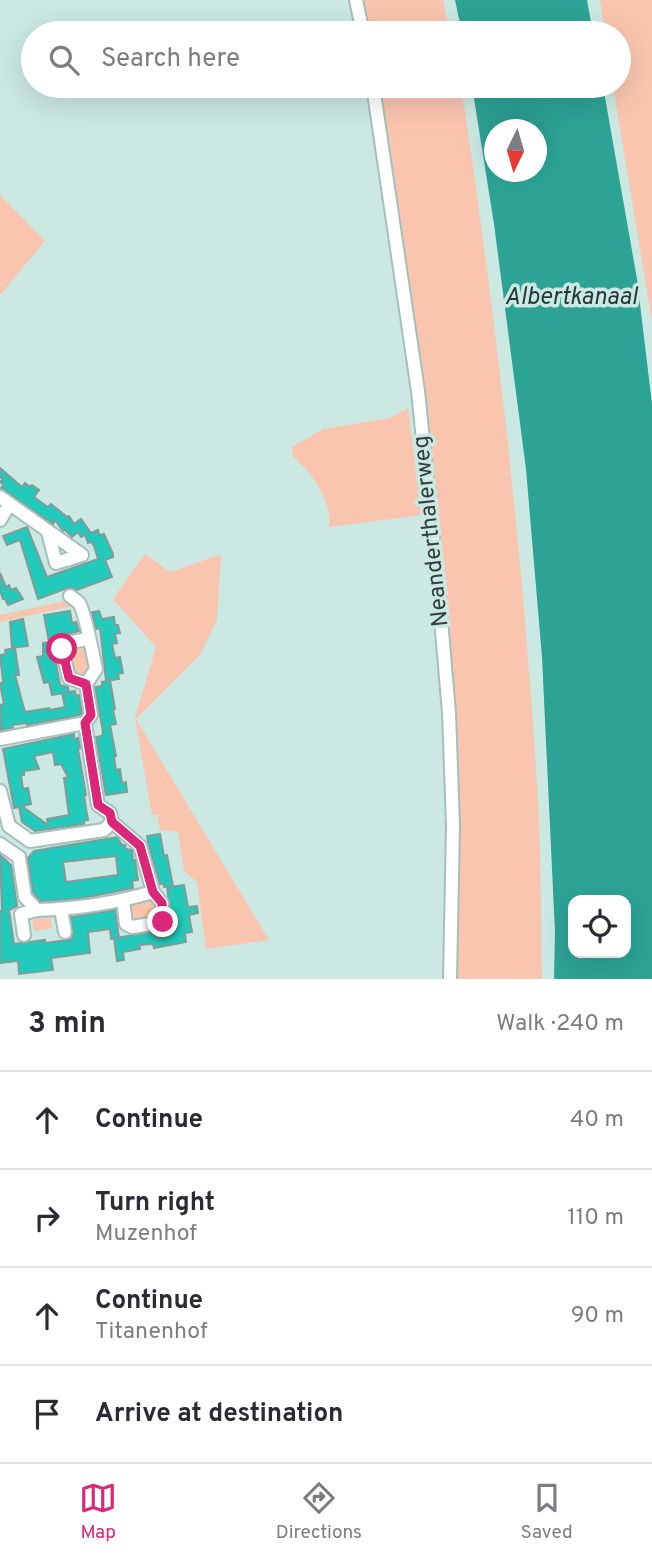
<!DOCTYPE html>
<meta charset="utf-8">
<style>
body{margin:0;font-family:Overpass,sans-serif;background:#f2f2f3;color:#2b2b33}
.controls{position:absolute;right:21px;bottom:21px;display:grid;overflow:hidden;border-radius:14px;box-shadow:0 7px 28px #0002}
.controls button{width:63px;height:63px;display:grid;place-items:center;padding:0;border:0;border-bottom:2px solid #e1e1e2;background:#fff;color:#2b2b33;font:35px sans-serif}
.compass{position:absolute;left:484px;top:119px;width:63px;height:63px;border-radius:50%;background:#fff;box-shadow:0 7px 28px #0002;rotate:185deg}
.stop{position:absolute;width:21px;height:21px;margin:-16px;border:5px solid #db2777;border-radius:50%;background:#fff}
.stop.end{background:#db2777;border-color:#fff;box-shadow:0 2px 7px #0008}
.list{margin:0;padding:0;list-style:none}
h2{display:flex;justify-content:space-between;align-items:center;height:91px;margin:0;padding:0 28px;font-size:30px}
h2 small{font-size:23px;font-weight:400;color:#7c7c81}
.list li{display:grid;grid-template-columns:46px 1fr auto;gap:21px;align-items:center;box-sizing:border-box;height:98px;padding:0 28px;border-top:2px solid #e1e1e2}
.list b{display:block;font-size:26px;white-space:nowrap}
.list p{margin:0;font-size:23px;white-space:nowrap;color:#7c7c81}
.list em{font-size:23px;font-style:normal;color:#7c7c81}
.icon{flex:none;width:38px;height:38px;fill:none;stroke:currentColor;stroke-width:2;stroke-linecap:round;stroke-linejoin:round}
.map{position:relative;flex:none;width:652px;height:979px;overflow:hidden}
.search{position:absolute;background:#fff;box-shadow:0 7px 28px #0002;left:21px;right:21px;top:21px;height:77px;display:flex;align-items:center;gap:18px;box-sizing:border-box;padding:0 24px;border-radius:38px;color:#7c7c81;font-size:26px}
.sheet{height:483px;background:#fff}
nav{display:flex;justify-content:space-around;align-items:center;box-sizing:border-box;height:98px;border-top:2px solid #e1e1e2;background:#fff;font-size:19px;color:#7c7c81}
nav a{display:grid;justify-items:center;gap:4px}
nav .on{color:#db2777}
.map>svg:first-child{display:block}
.green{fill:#f9c5af}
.water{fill:#2da396;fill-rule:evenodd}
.building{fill:#21caba;stroke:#819c98;stroke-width:2;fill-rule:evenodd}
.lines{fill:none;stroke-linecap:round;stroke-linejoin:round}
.minor-casing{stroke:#a3c0bb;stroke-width:16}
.minor{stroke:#fff;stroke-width:12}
.route{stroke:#db2777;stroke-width:9}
.labels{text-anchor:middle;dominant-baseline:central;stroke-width:7;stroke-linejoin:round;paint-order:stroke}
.street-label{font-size:23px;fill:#323e3c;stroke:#cbe8e3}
.water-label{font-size:24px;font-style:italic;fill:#223b37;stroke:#cbe8e3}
</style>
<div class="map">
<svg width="652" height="979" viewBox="0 0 652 979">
<rect width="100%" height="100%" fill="#cbe8e3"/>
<!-- green -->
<g class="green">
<path d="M358 0H443L450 33H365Z"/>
<path d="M600 0H652V322L613 86H619V33H605Z"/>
<path d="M375 86H460L464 104C499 341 526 580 539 820 541 873 541 926 542 979H455L450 653 441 541Z"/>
<path d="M0 195 45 241 0 295Z"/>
<path d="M408 408 422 515 329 527C333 502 312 472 293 457L292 447 323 429 390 418Z"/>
<path d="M145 554 170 572 219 555 221 557 217 620 200 655 136 719 269 940 206 949 197 882 184 871 178 832 160 830 157 815H152L135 718 156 647 113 599Z"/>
<path d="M70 600 77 605 0 622V615Z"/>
<path d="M85 644 93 669 89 675 77 677 72 673 67 651 69 647Z"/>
<path d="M150 897 158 905 157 913 142 923 137 924 133 919 129 900Z"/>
<path d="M50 917 52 928 34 931 32 919Z"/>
</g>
<!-- water -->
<g class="water">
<path d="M455 0H587L593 33H462Z"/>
<path d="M472 86H603L637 279 652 404V979H554L555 932 542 657 526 469 494 224ZM494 130H536V172H494ZM573 900H626V953H573Z"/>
</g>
<!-- building -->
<g class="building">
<path d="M0 468 22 487 25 483 30 487 32 485 39 490 34 497 48 507 51 504 67 517 69 516 74 524 81 519 91 533 98 530 99 535 104 534 113 554V557L105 560 112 577 77 590 70 587 38 599 20 540 7 545 3 536 27 527 47 577 98 559 94 546 91 542 88 543 85 535 81 537 78 532 72 537 65 530 63 531 55 520 53 524 1 488 4 485 0 482 3 479 0 477Z"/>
<path d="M0 573 6 587 9 585 11 590 16 588 23 599 8 605 5 599H3L0 591Z"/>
<path d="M70 611 72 623 76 622 79 631 61 636 53 648 60 685 68 687 69 692 52 695 49 682 44 683 37 657 43 656V643L49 642 44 615Z"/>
<path d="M99 611 102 619 114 617 115 625H118L120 633 115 634 117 643 112 644 115 658 120 657 123 673 118 674 119 679 106 681 100 628 96 629 92 612Z"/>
<path d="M23 619 28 646 12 648 10 622Z"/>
<path d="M15 648 19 675H15L25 712 49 708 50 710 65 707 62 693 75 691 76 696 79 695 82 713 80 715 27 725V723L12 725 13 728 1 730 0 705 4 704 0 684 3 682 0 655 6 654 5 650Z"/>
<path d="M110 680 115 709 113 710 116 724 110 725 116 756 114 757 116 770 120 769 122 783 126 782 127 792 106 795 96 737 102 736 103 732 95 687 102 686V682Z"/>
<path d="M74 734V739L78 738 80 745V748L78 749 86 795 84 796 88 820 84 821V824L35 831 22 822 19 807 14 808 3 749ZM53 752 55 765 61 764 68 777 64 778 69 815 47 819 48 825 22 806 31 804 28 788 23 789 21 775H24V771L39 769 34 756Z"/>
<path d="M160 834 164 856 167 855 173 886 164 887V884H160L148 843 147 836Z"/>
<path d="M117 837 122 845H125L126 849 132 850 133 860H135L138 880 132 881 133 888 83 898 51 901H41L33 893 28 858 34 851ZM116 856 118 875 66 882 63 862Z"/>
<path d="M0 855 11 865 17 906 9 910 14 944 45 940V943L67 940 72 939 73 934 71 917 115 910 119 938 111 939 110 929 88 932 90 953 51 958 53 970 19 974 18 961 0 963V911H2Z"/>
<path d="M184 885 188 907 197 906 198 913 189 915 192 932 185 933 186 942 154 948 153 944 139 945 140 949 123 952 124 960 117 961 114 938 155 932 156 938 170 936 169 928 172 922 167 887Z"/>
</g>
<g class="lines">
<!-- minor casing -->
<g class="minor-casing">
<g id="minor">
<path d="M356 0 363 33"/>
<path d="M373 86 418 391 440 608 449 713 453 825 450 979"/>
<path d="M0 497 82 555 56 563 48 532"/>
<path d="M0 520 10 504"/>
<path d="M86 684 69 678 62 649 66 643 88 639"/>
<path d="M0 739 85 723"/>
<path d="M0 791 9 826"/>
<path d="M112 822 140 846 153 892 162 903 163 922 132 927 126 924 123 900"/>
<path d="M9 826 30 841 104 830 112 822 110 813 98 805 85 723 91 715 86 684 96 669C94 659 84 609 79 603 76 600 73 598 70 596"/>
<path d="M0 844 19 857"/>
<path d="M19 857 25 897 37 910C76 909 115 903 153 892"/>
<path d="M61 909 65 932"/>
<path d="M24 935 21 914 37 910"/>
</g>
</g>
<!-- minor -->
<use href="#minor" class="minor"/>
</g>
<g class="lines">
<!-- route -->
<path class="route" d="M62 649 69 678 86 684 91 715 85 723 98 805 110 813 112 822 140 846 153 892 162 903 163 922"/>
</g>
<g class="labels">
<!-- street labels -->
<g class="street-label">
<text transform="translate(432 531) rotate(-96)">Neanderthalerweg</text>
</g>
<!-- water labels -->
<g class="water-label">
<text x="571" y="298">Albertkanaal</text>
</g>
</g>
</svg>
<div class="controls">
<button><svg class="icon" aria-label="locate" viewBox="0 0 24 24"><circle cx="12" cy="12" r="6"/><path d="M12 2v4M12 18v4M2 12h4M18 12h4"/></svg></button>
</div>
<svg class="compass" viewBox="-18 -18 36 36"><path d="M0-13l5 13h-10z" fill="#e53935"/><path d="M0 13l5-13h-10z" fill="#7c7c81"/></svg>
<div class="stop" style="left:62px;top:649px"></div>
<div class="stop end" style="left:163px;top:922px"></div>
<div class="search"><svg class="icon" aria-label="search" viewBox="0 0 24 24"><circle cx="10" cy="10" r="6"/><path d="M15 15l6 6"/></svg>Search here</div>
</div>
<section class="sheet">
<h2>3 min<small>Walk · 240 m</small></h2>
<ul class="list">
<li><svg class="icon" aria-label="ahead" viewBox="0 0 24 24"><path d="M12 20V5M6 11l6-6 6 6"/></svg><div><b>Continue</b></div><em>40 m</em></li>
<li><svg class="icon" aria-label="right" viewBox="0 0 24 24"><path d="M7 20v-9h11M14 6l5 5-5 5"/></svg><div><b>Turn right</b><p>Muzenhof</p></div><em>110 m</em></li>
<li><svg class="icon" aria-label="ahead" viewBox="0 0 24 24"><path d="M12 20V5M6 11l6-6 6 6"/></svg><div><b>Continue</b><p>Titanenhof</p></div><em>90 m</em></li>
<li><svg class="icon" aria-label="arrive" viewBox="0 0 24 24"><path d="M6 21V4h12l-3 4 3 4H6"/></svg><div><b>Arrive at destination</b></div></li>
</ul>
</section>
<nav>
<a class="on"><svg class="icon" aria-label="map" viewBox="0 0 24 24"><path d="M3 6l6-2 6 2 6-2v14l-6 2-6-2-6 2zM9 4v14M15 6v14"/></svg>Map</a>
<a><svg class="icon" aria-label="directions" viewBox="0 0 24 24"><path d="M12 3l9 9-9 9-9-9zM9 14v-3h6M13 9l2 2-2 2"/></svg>Directions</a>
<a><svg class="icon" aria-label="saved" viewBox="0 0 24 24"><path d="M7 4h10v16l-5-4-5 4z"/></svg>Saved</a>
</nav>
